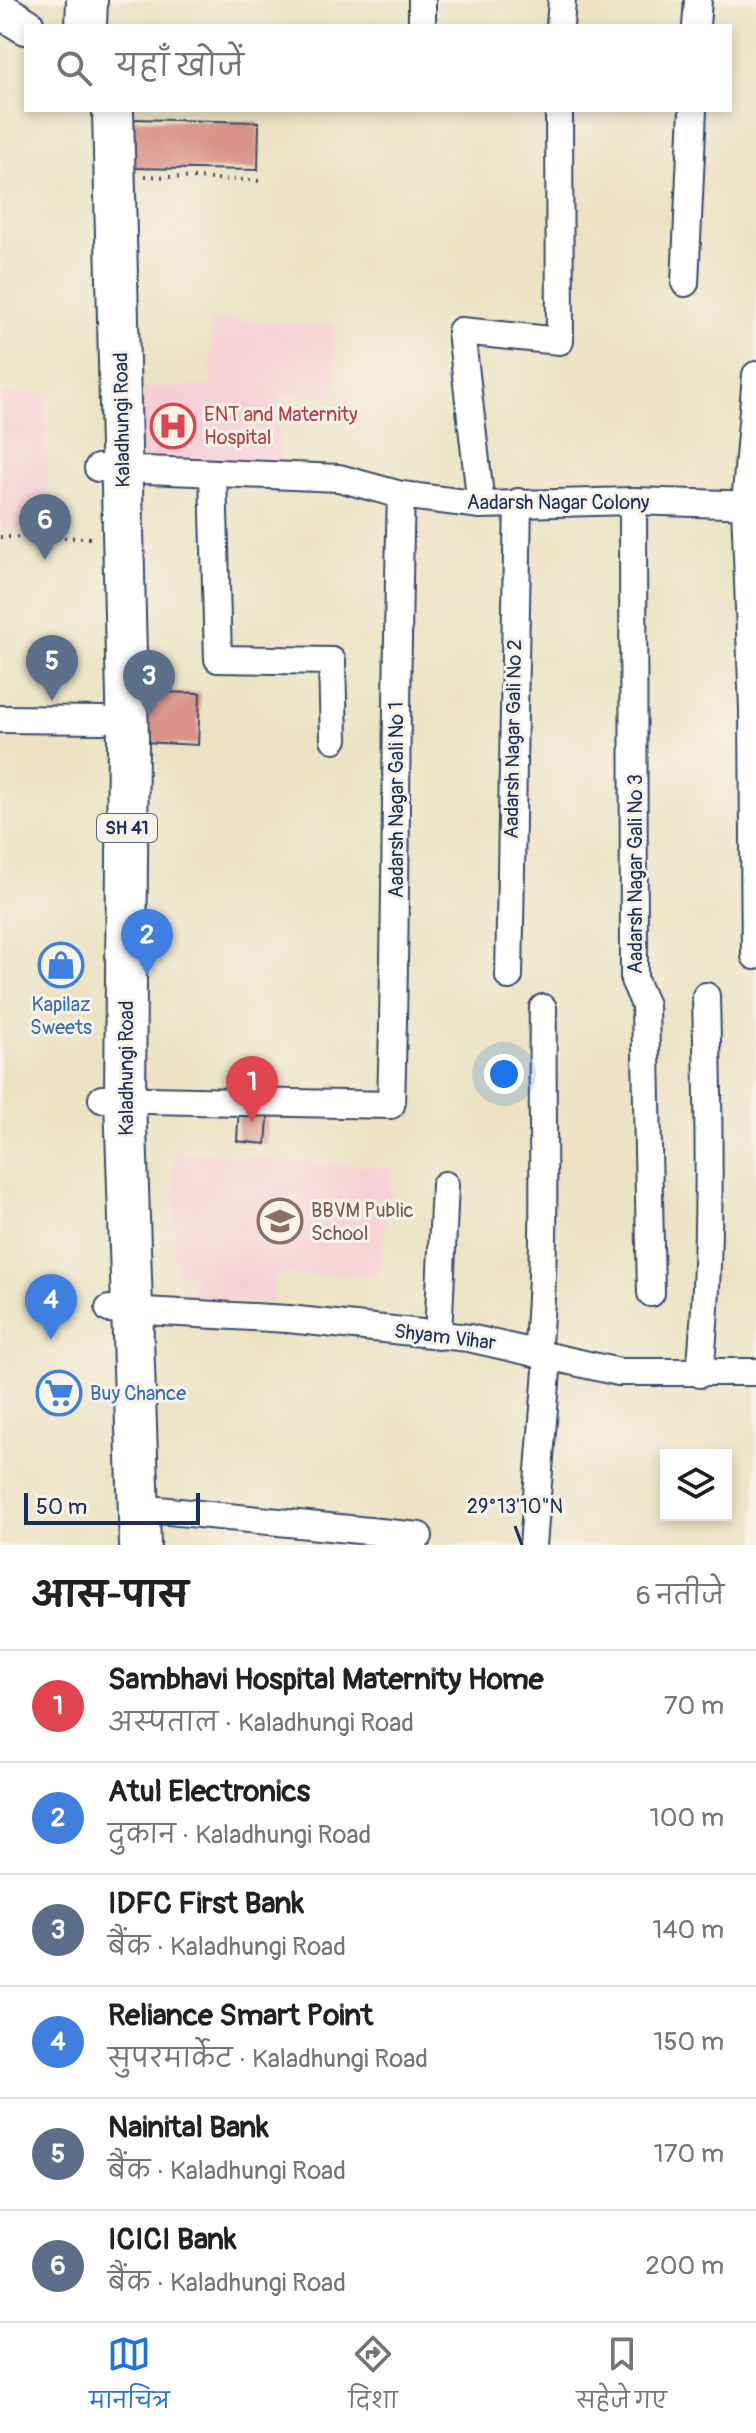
<!DOCTYPE html>
<html lang="hi">
<meta charset="utf-8">
<style>
body{margin:0;font-family:Pangolin,"Playpen Sans Deva",sans-serif;background:#f6f6f6;color:#202124}
.controls{position:absolute;right:24px;bottom:24px;display:grid;overflow:hidden;border-radius:0px;box-shadow:0 4px 12px #0003}
.controls button{width:72px;height:72px;display:grid;place-items:center;padding:0;border:0;border-bottom:2px solid #e0e0e0;background:#fff;color:#202124;font:40px sans-serif}
.scale{position:absolute;left:24px;bottom:20px;width:176px;box-sizing:border-box;padding-left:8px;border:4px solid #1b2f5e;border-top:0;font-size:22px;line-height:28px;white-space:nowrap;color:#1b2f5e;-webkit-text-stroke:6px #f7f3e8;paint-order:stroke}
.you{position:absolute;left:504px;top:1074px;width:28px;height:28px;margin:-20px;border:6px solid #fff;border-radius:50%;background:#1a73e8;box-shadow:0 0 0 12px #1a73e833}
.badge{display:grid;place-items:center;width:52px;height:52px;border-radius:50%;background:#1a73e8;color:#fff;font-size:26px;font-weight:700}
.pin{position:absolute;translate:-50% -66px;filter:drop-shadow(0 2px 4px #0008)}
.pin::after{content:'';position:absolute;top:42px;width:28px;height:24px;background:inherit;clip-path:polygon(0 0,100% 0,50% 100%)}
.list{margin:0;padding:0;list-style:none}
h2{display:flex;justify-content:space-between;align-items:center;height:104px;margin:0;padding:0 32px;font-size:34px}
h2 small{font-size:26px;font-weight:400;color:#757577}
.list li{display:grid;grid-template-columns:52px 1fr auto;gap:24px;align-items:center;box-sizing:border-box;height:112px;padding:0 32px;border-top:2px solid #e0e0e0}
.list b{display:block;font-size:30px;white-space:nowrap}
.list p{margin:0;font-size:26px;white-space:nowrap;color:#757577}
.list em{font-size:26px;font-style:normal;color:#757577}
.icon{flex:none;width:44px;height:44px;fill:none;stroke:currentColor;stroke-width:2;stroke-linecap:round;stroke-linejoin:round}
.map{position:relative;flex:none;width:756px;height:1545px;overflow:hidden}
.search{position:absolute;background:#fff;box-shadow:0 4px 12px #0003;left:24px;right:24px;top:24px;height:88px;display:flex;align-items:center;gap:20px;box-sizing:border-box;padding:0 28px;border-radius:0px;color:#757577;font-size:30px}
.sheet{height:776px;background:#fff}
nav{display:flex;justify-content:space-around;align-items:center;box-sizing:border-box;height:112px;border-top:2px solid #e0e0e0;background:#fff;font-size:22px;color:#757577}
nav a{display:grid;justify-items:center;gap:4px}
nav .on{color:#1a73e8}
.map>svg:first-child{display:block}
.built{fill:#f6cfd5}
.building{fill:#d99388}
.lines{fill:none;stroke-linecap:round;stroke-linejoin:round}
.street-casing{stroke:#3a4a6d;stroke-width:30}
.secondary-casing{stroke:#3a4a6d;stroke-width:40}
.primary-casing{stroke:#3a4a6d;stroke-width:44}
.path{stroke:#3a4a6d;stroke-width:4;stroke-dasharray:2 6;stroke-linecap:butt}
.street{stroke:#fff;stroke-width:26}
.secondary{stroke:#fff;stroke-width:36}
.primary{stroke:#fff;stroke-width:40}
.ticks{fill:none;stroke:#1b2f5e;stroke-width:3}
.labels{text-anchor:middle;dominant-baseline:central;stroke-width:6;stroke-linejoin:round;paint-order:stroke}
.shield{fill:#f7f3e8;stroke:#5d6a87;stroke-width:2}
.shield-label{font-size:18px;font-weight:bold;fill:#1b2f5e}
.health-label{font-size:20px;fill:#be3a42;stroke:#f7f3e8;text-anchor:start}
.street-label{font-size:20px;fill:#1b2f5e;stroke:#f7f3e8}
.shop-label{font-size:20px;fill:#366cbe;stroke:#f7f3e8}
.education-label{font-size:20px;fill:#785e54;stroke:#f7f3e8;text-anchor:start}
.ticks-label{font-size:20px;text-anchor:middle;fill:#1b2f5e;stroke:#f7f3e8;stroke-width:6;stroke-linejoin:round;paint-order:stroke}
</style>
<div class="map">
<svg width="756" height="1545" viewBox="0 0 756 1545">
<rect width="100%" height="100%" fill="#f7f3e8"/>
<filter id="ink" filterUnits="userSpaceOnUse"><feTurbulence type="fractalNoise" baseFrequency=".0125" numOctaves="2"/><feDisplacementMap in="SourceGraphic" scale="16" xChannelSelector="R" yChannelSelector="G"/><feConvolveMatrix kernelMatrix="1 2 1 2 8 2 1 2 1" color-interpolation-filters="sRGB"/></filter>
<filter id="wash" filterUnits="userSpaceOnUse"><feTurbulence type="fractalNoise" baseFrequency=".006" numOctaves="4" result="noise"/><feDisplacementMap in="SourceGraphic" scale="32" xChannelSelector="R" yChannelSelector="G"/><feGaussianBlur stdDeviation="1.8" result="paint"/><feColorMatrix in="noise" values="0 0 0 0 0 0 0 0 0 0 0 0 0 0 0 0 0 1.4 0 .05"/><feComposite in="paint" operator="in"/></filter>
<g filter="url(#wash)">
<rect width="100%" height="100%" fill="#ebe3c3"/>
<!-- built -->
<g class="built">
<path d="M211 319 336 326V395L280 396V467L134 464 133 389 211 386Z"/>
<path d="M0 394H47L49 528 0 529Z"/>
<path d="M174 1150 393 1169 380 1276 274 1274 273 1302 191 1297 194 1275 174 1273Z"/>
</g>
<g id="blocks">
<!-- building -->
<g class="building">
<path d="M132 119 259 122 258 170 132 168Z"/>
<path d="M146 692 200 693 198 745 143 742Z"/>
<path d="M239 1105 269 1107 266 1144 237 1141Z"/>
</g>
</g>
</g>
<g filter="url(#ink)">
<use href="#blocks" fill-opacity="0" stroke="#3a4a6d" stroke-width="2"/>
<g class="lines">
<!-- street casing -->
<g class="street-casing">
<g id="street">
<path d="M422 26V0"/>
<path d="M560 26 562 0"/>
<path d="M696 26 698 0"/>
<path d="M685 283 693 110"/>
<path d="M98 468 339 478 401 495 481 505 633 501 756 505"/>
<path d="M213 474 218 659 332 661 334 739"/>
<path d="M633 501 634 980 645 1005 651 1293"/>
<path d="M481 505 461 331 560 341 559 110"/>
<path d="M0 719 102 720"/>
<path d="M755 956 753 710 745 505 756 375"/>
<path d="M509 976 518 502"/>
<path d="M102 1099 391 1105C397 902 395 699 401 495"/>
<path d="M109 1309 288 1319 469 1338 619 1372H756"/>
<path d="M438 1336 445 1185"/>
<path d="M537 1354C548 1239 541 1123 543 1008"/>
<path d="M700 1374C712 1248 709 1123 706 996"/>
<path d="M139 1508 419 1536"/>
<path d="M533 1545 548 1358"/>
</g>
</g>
<!-- secondary casing -->
<g class="secondary-casing">
<path id="secondary" d="M0 10 26 26"/>
</g>
<!-- primary casing -->
<g class="primary-casing">
<g id="primary">
<path d="M86 26 87 0"/>
<path d="M113 110 128 740 125 1099 140 1545"/>
</g>
</g>
<!-- path -->
<g class="path">
<path d="M145 176 263 181"/>
<path d="M0 537 94 538"/>
</g>
<!-- street -->
<use href="#street" class="street"/>
<!-- secondary -->
<use href="#secondary" class="secondary"/>
<!-- primary -->
<use href="#primary" class="primary"/>
</g>
</g>
<!-- ticks -->
<path class="ticks" d="M515 1526 522 1545"/>
<!-- icons -->
<defs>
<g id="hospital-ring" transform="scale(2.3)"><circle r="9.5" fill="#f7f3e8" stroke="#e0444e" stroke-width="1.5"/><path d="M-5-5h3v3.5h4V-5h3V5h-3V1.5h-4V5h-3Z" fill="#e0444e"/></g>
<g id="shop-ring" transform="scale(2.3)"><circle r="9.5" fill="#f7f3e8" stroke="#3f7fe0" stroke-width="1.5"/><path d="M-5-2.5h2.3a2.7 3.5 0 0 1 5.4 0H5L5.5 6h-11ZM-1.5-2.5h3a1.5 2.3 0 0 0-3 0Z" fill="#3f7fe0"/></g>
<g id="school-ring" transform="scale(2.3)"><circle r="9.5" fill="#f7f3e8" stroke="#8d6e63" stroke-width="1.5"/><path d="M0-5L7-2L0 1L-7-2ZM-4 1L0 2.5L4 1V4Q0 6-4 4Z" fill="#8d6e63"/></g>
<g id="supermarket-ring" transform="scale(2.3)"><circle r="9.5" fill="#f7f3e8" stroke="#3f7fe0" stroke-width="1.5"/><path d="M-6-5.5h2.5l.6 2H6L4.5 2H-2.5L-4.4-4H-6ZM-1.5 3.2a1.3 1.3 0 1 0 .1 0ZM3 3.2a1.3 1.3 0 1 0 .1 0Z" fill="#3f7fe0"/></g>
</defs>
<g fill-rule="evenodd">
<use href="#hospital-ring" x="173" y="426"/>
<use href="#shop-ring" x="61" y="965"/>
<use href="#school-ring" x="280" y="1221"/>
<use href="#supermarket-ring" x="59" y="1393"/>
</g>
<g class="labels">
<!-- shield labels -->
<rect class="shield" x="97" y="814" width="60" height="28" rx="6"/>
<g class="shield-label">
<text x="127" y="828">SH 41</text>
</g>
<!-- health labels -->
<g class="health-label">
<text x="204" y="414">ENT and Maternity<tspan x="204" dy="23">Hospital</tspan></text>
</g>
<!-- street labels -->
<g class="street-label">
<text transform="translate(122 420) rotate(-91)">Kaladhungi Road</text>
<text x="558" y="502">Aadarsh Nagar Colony</text>
<text transform="translate(513 739) rotate(-89)">Aadarsh Nagar Gali No 2</text>
<text transform="translate(396 800) rotate(-90)">Aadarsh Nagar Gali No 1</text>
<text transform="translate(635 874) rotate(-90)">Aadarsh Nagar Gali No 3</text>
<text transform="translate(126 1068) rotate(-90)">Kaladhungi Road</text>
<text transform="translate(445 1337) rotate(7)">Shyam Vihar</text>
</g>
<!-- shop labels -->
<g class="shop-label">
<text x="61" y="1004">Kapilaz<tspan x="61" dy="23">Sweets</tspan></text>
<text x="90" y="1393" text-anchor="start">Buy Chance</text>
</g>
<!-- education labels -->
<g class="education-label">
<text x="311" y="1210">BBVM Public<tspan x="311" dy="23">School</tspan></text>
</g>
</g>
<g class="ticks-label">
<text x="515" y="1513">29°13'10"N</text>
</g>
</svg>
<div class="controls">
<button><svg class="icon" aria-label="layers" viewBox="0 0 24 24"><path d="M12 4l9 5-9 5-9-5zM3 14l9 5 9-5"/></svg></button>
</div>
<div class="scale">50 m</div>
<div class="you"></div>
<div class="pin badge" style="left:252px;top:1122px;background:#e0444e">1</div>
<div class="pin badge" style="left:147px;top:975px;background:#3f7fe0">2</div>
<div class="pin badge" style="left:149px;top:716px;background:#5c6f8a">3</div>
<div class="pin badge" style="left:51px;top:1340px;background:#3f7fe0">4</div>
<div class="pin badge" style="left:52px;top:701px;background:#5c6f8a">5</div>
<div class="pin badge" style="left:45px;top:560px;background:#5c6f8a">6</div>
<div class="search"><svg class="icon" aria-label="search" viewBox="0 0 24 24"><circle cx="10" cy="10" r="6"/><path d="M15 15l6 6"/></svg>यहाँ खोजें</div>
</div>
<section class="sheet">
<h2>आस-पास<small>6 नतीजे</small></h2>
<ul class="list">
<li><span class="badge" style="background:#e0444e">1</span><div><b>Sambhavi Hospital Maternity Home</b><p>अस्पताल · Kaladhungi Road</p></div><em>70 m</em></li>
<li><span class="badge" style="background:#3f7fe0">2</span><div><b>Atul Electronics</b><p>दुकान · Kaladhungi Road</p></div><em>100 m</em></li>
<li><span class="badge" style="background:#5c6f8a">3</span><div><b>IDFC First Bank</b><p>बैंक · Kaladhungi Road</p></div><em>140 m</em></li>
<li><span class="badge" style="background:#3f7fe0">4</span><div><b>Reliance Smart Point</b><p>सुपरमार्केट · Kaladhungi Road</p></div><em>150 m</em></li>
<li><span class="badge" style="background:#5c6f8a">5</span><div><b>Nainital Bank</b><p>बैंक · Kaladhungi Road</p></div><em>170 m</em></li>
<li><span class="badge" style="background:#5c6f8a">6</span><div><b>ICICI Bank</b><p>बैंक · Kaladhungi Road</p></div><em>200 m</em></li>
</ul>
</section>
<nav>
<a class="on"><svg class="icon" aria-label="map" viewBox="0 0 24 24"><path d="M3 6l6-2 6 2 6-2v14l-6 2-6-2-6 2zM9 4v14M15 6v14"/></svg>मानचित्र</a>
<a><svg class="icon" aria-label="directions" viewBox="0 0 24 24"><path d="M12 3l9 9-9 9-9-9zM9 14v-3h6M13 9l2 2-2 2"/></svg>दिशा</a>
<a><svg class="icon" aria-label="saved" viewBox="0 0 24 24"><path d="M7 4h10v16l-5-4-5 4z"/></svg>सहेजे गए</a>
</nav>
